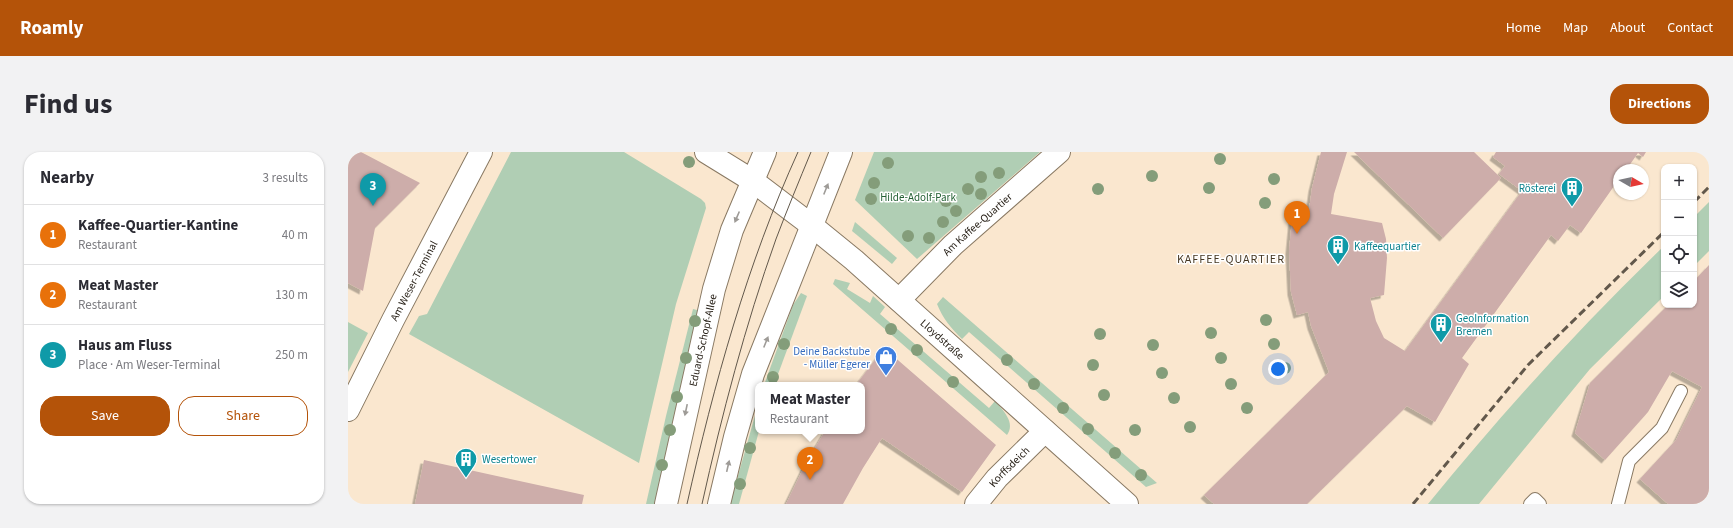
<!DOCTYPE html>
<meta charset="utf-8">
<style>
body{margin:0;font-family:"Source Sans 3",sans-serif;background:#f2f2f3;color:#2b2b33}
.controls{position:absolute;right:12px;top:12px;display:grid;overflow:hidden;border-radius:8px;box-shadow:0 1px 3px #0004}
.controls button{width:36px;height:36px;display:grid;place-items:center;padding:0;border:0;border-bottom:1px solid #e1e1e2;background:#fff;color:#2b2b33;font:20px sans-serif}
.compass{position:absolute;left:1265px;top:12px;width:36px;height:36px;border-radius:50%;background:#fff;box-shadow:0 1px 3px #0004;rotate:99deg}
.you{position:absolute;left:930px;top:217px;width:14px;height:14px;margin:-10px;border:3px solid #fff;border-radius:50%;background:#1a73e8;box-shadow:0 0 0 6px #1a73e833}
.badge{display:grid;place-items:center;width:26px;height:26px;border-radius:50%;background:#b45309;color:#fff;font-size:13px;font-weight:700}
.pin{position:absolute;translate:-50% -33px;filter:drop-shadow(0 1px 2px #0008)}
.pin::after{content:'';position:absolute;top:21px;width:14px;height:12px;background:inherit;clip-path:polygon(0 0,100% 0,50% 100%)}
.popup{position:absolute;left:407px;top:230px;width:110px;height:52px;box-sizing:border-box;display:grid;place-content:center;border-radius:8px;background:#fff;filter:drop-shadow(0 1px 3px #0005);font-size:13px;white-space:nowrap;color:#7c7c81}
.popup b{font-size:15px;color:#2b2b33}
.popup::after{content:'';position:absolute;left:50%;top:100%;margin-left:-8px;border:8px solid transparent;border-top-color:#fff}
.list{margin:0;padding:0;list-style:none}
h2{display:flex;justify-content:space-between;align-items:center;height:52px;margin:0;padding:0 16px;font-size:17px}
h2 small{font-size:13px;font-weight:400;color:#7c7c81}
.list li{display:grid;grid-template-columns:26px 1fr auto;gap:12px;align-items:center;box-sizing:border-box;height:60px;padding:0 16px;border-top:1px solid #e1e1e2}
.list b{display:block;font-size:15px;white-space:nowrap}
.list p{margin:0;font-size:13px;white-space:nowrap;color:#7c7c81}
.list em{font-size:13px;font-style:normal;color:#7c7c81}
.actions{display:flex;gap:8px;padding:12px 16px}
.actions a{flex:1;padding:9px 0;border:1px solid #b45309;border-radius:16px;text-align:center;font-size:14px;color:#b45309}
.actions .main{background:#b45309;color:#fff}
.icon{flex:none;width:22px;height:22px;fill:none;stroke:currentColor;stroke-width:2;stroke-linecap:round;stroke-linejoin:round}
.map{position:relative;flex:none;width:1361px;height:352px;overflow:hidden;border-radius:16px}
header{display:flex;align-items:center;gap:24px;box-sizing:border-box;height:56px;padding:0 20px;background:#b45309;color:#fff}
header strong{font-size:19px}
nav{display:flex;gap:22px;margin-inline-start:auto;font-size:14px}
.intro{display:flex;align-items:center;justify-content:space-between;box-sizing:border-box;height:96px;padding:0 24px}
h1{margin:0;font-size:28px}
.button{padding:10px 18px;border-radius:16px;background:#b45309;color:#fff;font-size:14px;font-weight:700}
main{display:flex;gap:24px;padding:0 24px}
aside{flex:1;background:#fff;border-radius:16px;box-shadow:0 1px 3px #0004}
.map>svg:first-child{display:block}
.green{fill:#b0ceb4}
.building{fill:#cdadaa;filter:url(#shadow)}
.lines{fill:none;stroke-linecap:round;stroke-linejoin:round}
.service-casing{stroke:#897963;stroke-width:14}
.minor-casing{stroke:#897963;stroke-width:24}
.tertiary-casing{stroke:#897963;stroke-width:24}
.service{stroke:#fff;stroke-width:12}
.minor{stroke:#fff;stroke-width:22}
.tertiary{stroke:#fff;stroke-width:22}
.tram{stroke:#62584b;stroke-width:1}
.rail{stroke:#62584b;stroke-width:3;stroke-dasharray:8 4;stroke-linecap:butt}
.tree{fill:#849d7a}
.oneway{fill:#9e9b97}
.labels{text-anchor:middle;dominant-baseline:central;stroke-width:3;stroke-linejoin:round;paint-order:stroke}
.culture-label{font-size:11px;fill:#0d838f;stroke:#fff;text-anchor:start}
.park-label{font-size:11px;fill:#246034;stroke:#fff}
.street-label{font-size:11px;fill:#282118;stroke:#fff}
.shop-label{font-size:11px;fill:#366cbe;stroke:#fff;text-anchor:end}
.neighbourhood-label{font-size:12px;letter-spacing:1px;fill:#463823;stroke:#fff}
</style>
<header>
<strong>Roamly</strong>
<nav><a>Home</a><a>Map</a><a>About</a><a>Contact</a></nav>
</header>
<div class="intro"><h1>Find us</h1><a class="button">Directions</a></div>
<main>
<aside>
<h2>Nearby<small>3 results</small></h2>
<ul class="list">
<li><span class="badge" style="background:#e8710a">1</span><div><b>Kaffee-Quartier-Kantine</b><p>Restaurant</p></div><em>40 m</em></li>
<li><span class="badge" style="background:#e8710a">2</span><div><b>Meat Master</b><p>Restaurant</p></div><em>130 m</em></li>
<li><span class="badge" style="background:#0f9aa8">3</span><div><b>Haus am Fluss</b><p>Place · Am Weser-Terminal</p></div><em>250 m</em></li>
</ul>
<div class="actions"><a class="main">Save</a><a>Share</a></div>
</aside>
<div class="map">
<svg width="1361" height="352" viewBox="0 0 1361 352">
<defs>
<filter id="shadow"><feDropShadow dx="-3.5" dy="3.5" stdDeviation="0" flood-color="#0004"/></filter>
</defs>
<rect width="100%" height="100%" fill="#fae7cf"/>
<!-- green -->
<g class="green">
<path d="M163 0H276L353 47 357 51 358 56 328 152 291 311 61 182 71 164 79 162Z"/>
<path d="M526 0H692L569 107 507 48Z"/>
<path d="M1361 50V99L1346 114V65Z"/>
<path d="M507 70 549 106 544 112 504 79Z"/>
<path d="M1316 94V144L1242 217 1131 352H1080C1153 262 1232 175 1316 94Z"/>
<path d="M487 127 502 131 499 137 522 151 525 144 537 155 532 162 641 256 647 249C655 258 668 271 659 283L485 132Z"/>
<path d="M453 141 459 144 426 233H416L445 153Z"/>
<path d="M595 145 809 331 798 335 621 180 614 187C603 176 595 167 589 152Z"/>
<path d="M345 157 353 159 309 352H298L318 264Z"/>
<path d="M0 170 20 181 0 220Z"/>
<path d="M410 253 411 279 391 352H382Z"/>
</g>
<!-- building -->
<g class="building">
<path d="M0 0H13L72 31 27 76 15 139 0 131Z"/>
<path d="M973 0H999L986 42 983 62 1034 71 1038 87 1039 106 1036 143 1022 146 1028 169 1036 186 1057 199 1174 39 1151 22 1157 14 1145 5 1148 0H1298L1295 5 1290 1 1278 18H1271V27L1233 81 1222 73 1210 89 1203 83 1114 206 1121 212 1087 270 1059 254 959 352H866L856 343 981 220 963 174 960 160 949 163 943 140 941 99 945 56 961 58 964 36Z"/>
<path d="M1006 0H1126L1153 26 1095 86Z"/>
<path d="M1361 113V352H1320L1292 327 1328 288 1354 235 1324 219 1300 260 1257 308 1227 281 1242 231 1320 153H1346V129Z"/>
<path d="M536 196 648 293 614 340 534 286 515 316 495 352H438L456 315 477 279H514V233H508Z"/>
<path d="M76 308 236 343 234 352H67Z"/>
</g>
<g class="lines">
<!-- service casing -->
<g class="service-casing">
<g id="service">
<path d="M1182 352 1187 347 1192 352"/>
<path d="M1270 352 1281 309 1314 276 1333 239"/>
</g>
</g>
<!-- minor casing -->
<g class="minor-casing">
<g id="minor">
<path d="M358 0 405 29"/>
<path id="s1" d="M551 148 605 93 711 0"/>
<path id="s2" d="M0 258 45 168 133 0"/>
<path id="s3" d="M628 352 649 326 697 279"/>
</g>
</g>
<!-- tertiary casing -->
<g class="tertiary-casing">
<g id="tertiary">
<path id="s4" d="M405 29 463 73 506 108 779 352"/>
<path id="s5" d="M318 352 366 137 384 78 417 0"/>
<path d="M371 352 387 285 405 222 493 0"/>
</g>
</g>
<!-- service -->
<use href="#service" class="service"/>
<!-- minor -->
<use href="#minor" class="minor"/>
<!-- tertiary -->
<use href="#tertiary" class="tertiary"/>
<!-- tram -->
<g class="tram">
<path d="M339 352C366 232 399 112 450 0"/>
<path d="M354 352C374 262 397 174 428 87 439 58 451 29 463 0"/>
</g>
<!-- rail -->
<g class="rail">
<path d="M1346 50 1361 35"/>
<path d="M1065 352 1180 213 1316 80"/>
</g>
</g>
<!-- trees -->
<g class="tree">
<circle cx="872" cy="7" r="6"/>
<circle cx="341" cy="10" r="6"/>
<circle cx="540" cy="11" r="6"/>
<circle cx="651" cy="21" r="6"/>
<circle cx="804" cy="24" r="6"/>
<circle cx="633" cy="25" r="6"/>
<circle cx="926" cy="27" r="6"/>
<circle cx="526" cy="31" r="6"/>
<circle cx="861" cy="36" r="6"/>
<circle cx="620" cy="37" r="6"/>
<circle cx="750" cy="37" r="6"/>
<circle cx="633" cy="42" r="6"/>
<circle cx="523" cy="47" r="6"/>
<circle cx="598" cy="49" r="6"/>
<circle cx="917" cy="51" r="6"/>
<circle cx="608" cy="59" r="6"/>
<circle cx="595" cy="70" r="6"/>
<circle cx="560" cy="84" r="6"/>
<circle cx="581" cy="86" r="6"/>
<circle cx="918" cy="168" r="6"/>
<circle cx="347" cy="169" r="6"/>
<circle cx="543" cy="177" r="6"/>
<circle cx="863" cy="181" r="6"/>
<circle cx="752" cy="182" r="6"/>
<circle cx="436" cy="192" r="6"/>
<circle cx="926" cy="192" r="6"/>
<circle cx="805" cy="193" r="6"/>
<circle cx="569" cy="198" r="6"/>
<circle cx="338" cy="206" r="6"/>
<circle cx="873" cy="206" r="6"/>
<circle cx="659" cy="208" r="6"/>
<circle cx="745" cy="213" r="6"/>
<circle cx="937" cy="216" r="6"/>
<circle cx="814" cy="221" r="6"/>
<circle cx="425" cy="225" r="6"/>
<circle cx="605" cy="230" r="6"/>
<circle cx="686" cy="232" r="6"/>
<circle cx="883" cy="232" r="6"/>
<circle cx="756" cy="243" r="6"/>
<circle cx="329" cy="245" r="6"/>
<circle cx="826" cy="246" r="6"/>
<circle cx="715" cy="256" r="6"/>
<circle cx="899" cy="256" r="6"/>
<circle cx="842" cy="275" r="6"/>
<circle cx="740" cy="277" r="6"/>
<circle cx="322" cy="278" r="6"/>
<circle cx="787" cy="278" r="6"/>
<circle cx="402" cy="296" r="6"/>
<circle cx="767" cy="301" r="6"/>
<circle cx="314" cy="313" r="6"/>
<circle cx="793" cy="323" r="6"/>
<circle cx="392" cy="332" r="6"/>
</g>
<!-- one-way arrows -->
<defs><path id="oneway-solid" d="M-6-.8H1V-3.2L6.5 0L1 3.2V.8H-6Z"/></defs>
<g class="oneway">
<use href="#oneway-solid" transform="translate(478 37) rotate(-68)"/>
<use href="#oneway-solid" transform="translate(389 65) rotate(113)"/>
<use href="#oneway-solid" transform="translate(418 190) rotate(-68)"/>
<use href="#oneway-solid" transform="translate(338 258) rotate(102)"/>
<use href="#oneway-solid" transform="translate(380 314) rotate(-77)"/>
</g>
<!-- icons -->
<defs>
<g id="building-pin" transform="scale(1.15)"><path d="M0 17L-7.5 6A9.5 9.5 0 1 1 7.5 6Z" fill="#0f9aa8" stroke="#fff"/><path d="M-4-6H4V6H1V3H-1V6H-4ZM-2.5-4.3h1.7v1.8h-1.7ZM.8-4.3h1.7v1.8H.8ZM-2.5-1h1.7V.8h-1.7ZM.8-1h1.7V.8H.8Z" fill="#fff"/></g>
<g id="shop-pin" transform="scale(1.15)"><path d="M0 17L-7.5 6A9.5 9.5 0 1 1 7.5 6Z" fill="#3f7fe0" stroke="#fff"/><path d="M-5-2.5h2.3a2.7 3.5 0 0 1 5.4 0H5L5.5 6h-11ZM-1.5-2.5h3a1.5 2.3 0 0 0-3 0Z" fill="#fff"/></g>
</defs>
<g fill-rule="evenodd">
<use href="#building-pin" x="1224" y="36"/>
<use href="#building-pin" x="990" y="94"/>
<use href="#building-pin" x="1093" y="172"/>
<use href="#shop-pin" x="538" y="205"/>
<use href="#building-pin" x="118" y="307"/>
</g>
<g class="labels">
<!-- culture labels -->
<g class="culture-label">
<text x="1208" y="36" text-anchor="end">Rösterei</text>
<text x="1006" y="94">Kaffeequartier</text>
<text x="1108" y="166">GeoInformation<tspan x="1108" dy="13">Bremen</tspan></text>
<text x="134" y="307">Wesertower</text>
</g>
<!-- park labels -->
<g class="park-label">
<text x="570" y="45">Hilde-Adolf-Park</text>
</g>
<!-- street labels -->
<g class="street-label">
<text stroke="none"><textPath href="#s1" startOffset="109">Am Kaffee-Quartier</textPath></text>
<text stroke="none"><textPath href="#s2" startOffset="145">Am Weser-Terminal</textPath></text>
<text stroke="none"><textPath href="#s4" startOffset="247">Lloydstraße</textPath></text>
<text stroke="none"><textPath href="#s5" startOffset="168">Eduard-Schopf-Allee</textPath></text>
<text stroke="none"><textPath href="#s3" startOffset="50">Korffsdeich</textPath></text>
</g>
<!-- shop labels -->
<g class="shop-label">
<text x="522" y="199">Deine Backstube<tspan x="522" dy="13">- Müller Egerer</tspan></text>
</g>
<!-- neighbourhood labels -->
<g class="neighbourhood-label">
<text x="883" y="107">KAFFEE-QUARTIER</text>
</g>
</g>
</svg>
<div class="controls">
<button>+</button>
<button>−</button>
<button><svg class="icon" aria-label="locate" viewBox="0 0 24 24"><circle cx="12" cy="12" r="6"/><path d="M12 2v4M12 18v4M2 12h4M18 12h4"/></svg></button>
<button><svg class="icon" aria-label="layers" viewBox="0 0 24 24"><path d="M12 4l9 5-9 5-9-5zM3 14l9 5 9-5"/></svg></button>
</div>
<svg class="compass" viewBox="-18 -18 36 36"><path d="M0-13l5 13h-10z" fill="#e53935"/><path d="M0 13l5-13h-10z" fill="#7c7c81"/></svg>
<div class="you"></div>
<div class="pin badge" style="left:949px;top:82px;background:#e8710a">1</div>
<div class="pin badge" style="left:462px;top:328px;background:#e8710a">2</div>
<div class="popup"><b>Meat Master</b>Restaurant</div>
<div class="pin badge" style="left:25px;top:54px;background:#0f9aa8">3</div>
</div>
</main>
